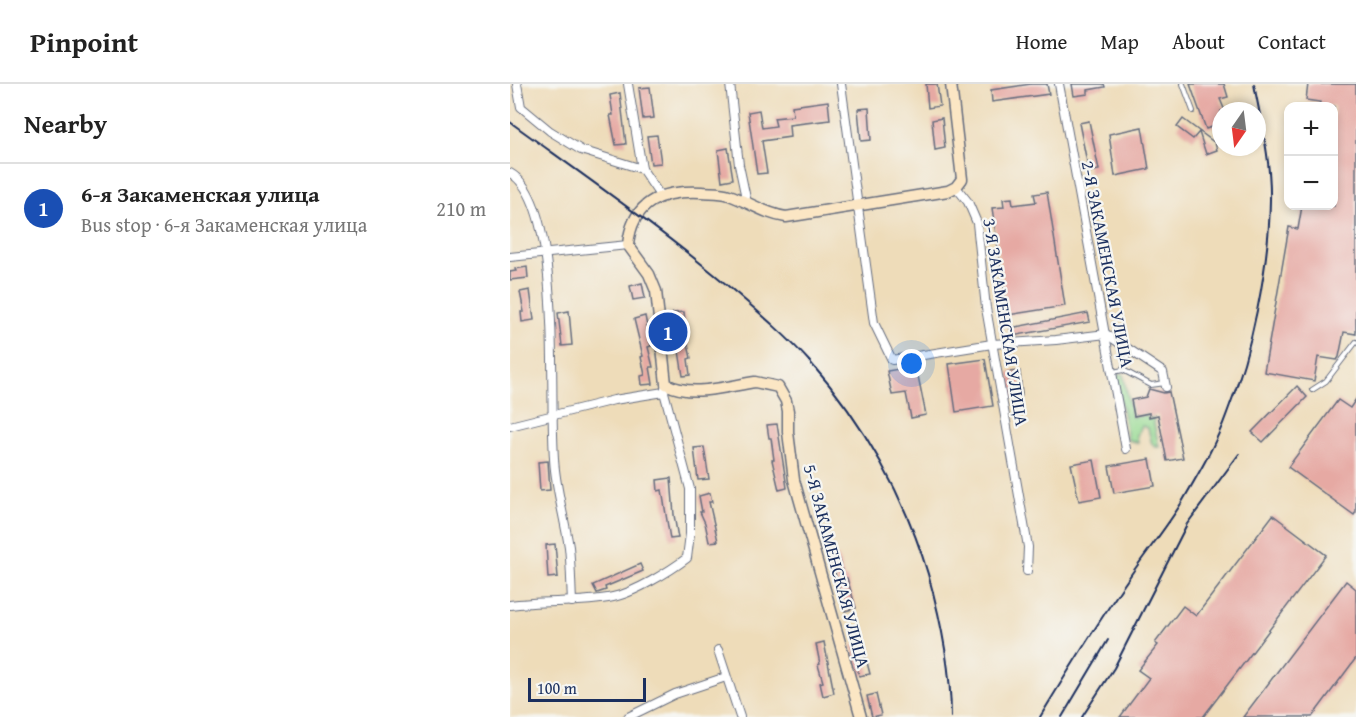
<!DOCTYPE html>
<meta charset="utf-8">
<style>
body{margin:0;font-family:"Gentium Book Plus",serif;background:#f2f2f2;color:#222}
.controls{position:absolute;right:18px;top:18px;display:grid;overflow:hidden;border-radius:12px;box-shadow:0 3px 9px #0003}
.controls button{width:54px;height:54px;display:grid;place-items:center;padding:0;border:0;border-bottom:2px solid #e0e0e0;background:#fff;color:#222;font:30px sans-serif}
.compass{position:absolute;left:702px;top:18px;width:54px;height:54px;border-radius:50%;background:#fff;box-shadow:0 3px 9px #0003;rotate:194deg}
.scale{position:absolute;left:18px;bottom:15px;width:118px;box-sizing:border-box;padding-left:6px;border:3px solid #1b2f5e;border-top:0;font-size:16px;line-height:21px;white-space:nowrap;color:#1b2f5e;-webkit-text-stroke:4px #f6f6f2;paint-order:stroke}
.you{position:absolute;left:402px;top:280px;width:21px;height:21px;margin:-15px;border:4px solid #fff;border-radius:50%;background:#1a73e8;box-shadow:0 0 0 9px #1a73e833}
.badge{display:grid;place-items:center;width:39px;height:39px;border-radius:50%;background:#ea580c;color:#fff;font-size:20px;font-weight:700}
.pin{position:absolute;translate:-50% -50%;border:3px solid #fff;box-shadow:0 2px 6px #0006}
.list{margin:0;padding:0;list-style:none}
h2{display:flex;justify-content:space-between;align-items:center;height:78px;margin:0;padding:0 24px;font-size:26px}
h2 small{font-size:20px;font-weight:400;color:#767676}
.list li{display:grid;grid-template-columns:39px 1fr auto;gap:18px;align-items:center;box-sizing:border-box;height:90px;padding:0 24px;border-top:2px solid #e0e0e0}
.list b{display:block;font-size:22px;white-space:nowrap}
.list p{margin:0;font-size:20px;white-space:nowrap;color:#767676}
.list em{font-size:20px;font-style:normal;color:#767676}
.map{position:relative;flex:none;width:846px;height:633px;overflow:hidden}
header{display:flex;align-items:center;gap:36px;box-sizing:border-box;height:84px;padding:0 30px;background:#fff;border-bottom:2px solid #e0e0e0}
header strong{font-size:28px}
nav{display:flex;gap:33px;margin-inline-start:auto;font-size:21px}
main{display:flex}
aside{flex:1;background:#fff}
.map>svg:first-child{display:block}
.green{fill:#98da92;stroke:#5a8478;stroke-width:1.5}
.building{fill:#e6a9a3}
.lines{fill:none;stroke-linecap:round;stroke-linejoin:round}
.lane-casing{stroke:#656c7e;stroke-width:6}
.street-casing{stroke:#656c7e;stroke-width:10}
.secondary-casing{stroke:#656c7e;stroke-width:13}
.lane{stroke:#fff;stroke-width:4}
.street{stroke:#fff;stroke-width:8}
.secondary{stroke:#fbe6c4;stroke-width:10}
.rail{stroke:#1b2f5e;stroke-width:2}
.labels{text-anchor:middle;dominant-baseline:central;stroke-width:4.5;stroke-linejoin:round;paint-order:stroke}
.street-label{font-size:18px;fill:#1b2f5e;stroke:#f6f6f2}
</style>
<header>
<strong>Pinpoint</strong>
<nav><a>Home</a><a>Map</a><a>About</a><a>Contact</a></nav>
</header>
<main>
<aside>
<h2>Nearby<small></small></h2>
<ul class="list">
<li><span class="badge" style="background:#1a4fb4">1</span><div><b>6-я Закаменская улица</b><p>Bus stop · 6-я Закаменская улица</p></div><em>210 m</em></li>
</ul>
</aside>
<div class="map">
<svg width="846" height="633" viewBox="0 0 846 633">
<rect width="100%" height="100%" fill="#f6f6f2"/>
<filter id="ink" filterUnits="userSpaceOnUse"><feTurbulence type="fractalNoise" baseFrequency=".0167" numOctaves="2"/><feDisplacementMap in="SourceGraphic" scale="12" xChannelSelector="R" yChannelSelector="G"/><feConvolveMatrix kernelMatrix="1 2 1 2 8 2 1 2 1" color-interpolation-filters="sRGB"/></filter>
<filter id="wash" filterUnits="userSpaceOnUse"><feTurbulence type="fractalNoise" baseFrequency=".008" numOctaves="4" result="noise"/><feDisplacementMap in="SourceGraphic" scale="24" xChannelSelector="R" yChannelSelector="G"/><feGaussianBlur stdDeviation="1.35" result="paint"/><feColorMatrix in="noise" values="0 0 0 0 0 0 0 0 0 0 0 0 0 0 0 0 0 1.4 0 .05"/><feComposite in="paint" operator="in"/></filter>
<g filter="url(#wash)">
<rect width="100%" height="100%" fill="#eedcb9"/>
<!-- green -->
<path class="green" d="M609 290H613L622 333 637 331 638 335 643 334 649 363H645L642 360 638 344 632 342 627 351 628 359 618 356 606 293Z"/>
<g id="blocks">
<!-- building -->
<g class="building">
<path d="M416 0H427L430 22 418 24Z"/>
<path d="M521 0H537L539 10 482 18 481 6Z"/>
<path d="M562 0H594L595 3 578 6V10L564 12Z"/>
<path d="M680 0H714L718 13 710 15 715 27H711V40L696 45Z"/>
<path d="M798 0H846V250L834 248 829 273 827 276 808 273 804 297 754 288 779 143 788 145 792 122H824V22H809L810 18 796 16Z"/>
<path d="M140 3 144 34 133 35 129 4Z"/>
<path d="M110 9 116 60 106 61 100 31H103L100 11Z"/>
<path d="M318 17 320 36 279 41 280 53 252 57 257 89 247 90 238 28 249 26 252 44 266 42 264 34 283 32 282 22Z"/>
<path d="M359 24 361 56 351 57 348 25Z"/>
<path d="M432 34 435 64 425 66 422 36Z"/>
<path d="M673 35 705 59 707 66 696 70 689 48 683 55 667 43Z"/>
<path d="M579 37 589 86 579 88 569 39Z"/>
<path d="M632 43 639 85 605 92 599 50Z"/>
<path d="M147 51 151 79 141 80 137 52Z"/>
<path d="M218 64 223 95 212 97 208 66Z"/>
<path d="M537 108 555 222 498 231 482 124 494 123 493 115 502 114 503 121 526 118 524 110Z"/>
<path d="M17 183 18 194 0 196V188L6 187 5 185Z"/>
<path d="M132 199 135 214 123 216 120 202Z"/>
<path d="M20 206 24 236 12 238 11 228H14L10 208Z"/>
<path d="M59 227 62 261 52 262 48 229Z"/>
<path d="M174 228 175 238H173L181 274 178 275 180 291 173 292 163 229Z"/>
<path d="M578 229 580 238 502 252 500 244Z"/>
<path d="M135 232 141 262 138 263 143 283H140L143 300 132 301 131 292 135 291 131 273 133 272 124 235Z"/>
<path d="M475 275 483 322 446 328 439 280Z"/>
<path d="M406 282 416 331 401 334 396 309 382 311 377 287Z"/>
<path d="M510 287 512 312 502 314 498 288Z"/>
<path d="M787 302 797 313 753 358 742 348Z"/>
<path d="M639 305 654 309 659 308 673 374 657 377 648 331 639 333V329L624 332 621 316 636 313Z"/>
<path d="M846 315V428L844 431 778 383 828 316 840 324Z"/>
<path d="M267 340 277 404 269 406 262 376H264L261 354H259L257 341Z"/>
<path d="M194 363 199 395 188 396 184 364Z"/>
<path d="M640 375 645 402 604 409 599 382Z"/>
<path d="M584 376 591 413 569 417 561 380Z"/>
<path d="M38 377 40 406 30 407 28 378Z"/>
<path d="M161 394 164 431 168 454 160 455 152 406 148 407 147 396Z"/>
<path d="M200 409 202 418H199L208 457 199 458 195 439 190 428H192L189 412Z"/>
<path d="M763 431 816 471 693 633H610L639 594 628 586 648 561 645 559 673 522 686 532Z"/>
<path d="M45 460 48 493 38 494 36 461Z"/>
<path d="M328 472 334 494H337L346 524 335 527 321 474Z"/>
<path d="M130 480 133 487 95 503 96 506 87 509 83 501Z"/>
<path d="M836 497 846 505V574L802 633H733Z"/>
<path d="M314 558 324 609 313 612 310 599 313 598 308 581 310 580 306 560Z"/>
<path d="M352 559 360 590 349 592 342 561Z"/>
<path d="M366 610 371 631 362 633 357 612Z"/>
</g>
</g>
</g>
<g filter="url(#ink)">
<use href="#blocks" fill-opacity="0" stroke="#656c7e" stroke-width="1.5"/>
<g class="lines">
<!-- lane casing -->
<g class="lane-casing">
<g id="lane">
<path d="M673 0 683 27"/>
<path d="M613 286 641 301 655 299"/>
<path d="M603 288 613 286 620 266"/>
<path d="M802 306 816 297 846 258"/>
</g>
</g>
<!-- street casing -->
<g class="street-casing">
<g id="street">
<path d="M7 0 11 23 40 47 71 66 132 85"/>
<path d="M118 0 132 85 151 113"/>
<path d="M220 0 229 81 237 119"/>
<path d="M331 0 364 239 382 276 482 260 546 256 596 250 653 288 656 303"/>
<path d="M549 0 616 365"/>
<path d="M0 89C56 120 37 325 45 386 48 412 55 437 59 463 61 481 61 499 62 518"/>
<path d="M446 103 458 118 467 139 476 224 518 463 517 487"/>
<path d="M0 173 118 161"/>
<path d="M0 342 104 316 154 308"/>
<path d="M0 521C34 516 69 520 103 513 124 509 160 487 177 474L180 450V405L154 308 156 300"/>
<path d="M208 566 230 633"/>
<path d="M118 633 165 610 216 593"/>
</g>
</g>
<!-- secondary casing -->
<g class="secondary-casing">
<path id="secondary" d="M351 633 284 396 278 348V327L276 317 268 303 245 298C217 302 182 314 156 300L146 207 139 190 118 161C122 118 152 106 191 108 200 109 211 108 219 111 239 118 255 130 276 133L438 107 446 103 452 95 441 0"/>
</g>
<!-- lane -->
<use href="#lane" class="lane"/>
<!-- street -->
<use href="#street" class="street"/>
<!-- secondary -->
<use href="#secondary" class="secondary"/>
<!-- rail -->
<g class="rail">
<path d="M0 38C73 91 148 143 217 201 246 226 275 250 300 278 354 339 395 413 418 490 431 536 441 586 441 633"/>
<path d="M530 633C559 585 588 538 620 492 637 467 657 443 672 418 689 389 706 360 717 329 742 266 759 184 760 116 761 77 751 38 744 0"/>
<path d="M552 633 598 556"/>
<path d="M572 633 604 584 677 440 729 370"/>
</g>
</g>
</g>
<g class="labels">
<!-- street labels -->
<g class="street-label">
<text transform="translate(598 180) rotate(79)">2-Я ЗАКАМЕНСКАЯ УЛИЦА</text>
<text transform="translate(496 238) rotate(81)">3-Я ЗАКАМЕНСКАЯ УЛИЦА</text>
<text transform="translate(327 482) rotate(75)">5-Я ЗАКАМЕНСКАЯ УЛИЦА</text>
</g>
</g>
</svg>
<div class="controls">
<button>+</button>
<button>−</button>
</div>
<svg class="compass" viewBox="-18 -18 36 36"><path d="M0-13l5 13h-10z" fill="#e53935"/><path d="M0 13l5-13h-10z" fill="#767676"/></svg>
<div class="scale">100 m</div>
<div class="you"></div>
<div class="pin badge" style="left:158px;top:248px;background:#1a4fb4">1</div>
</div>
</main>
